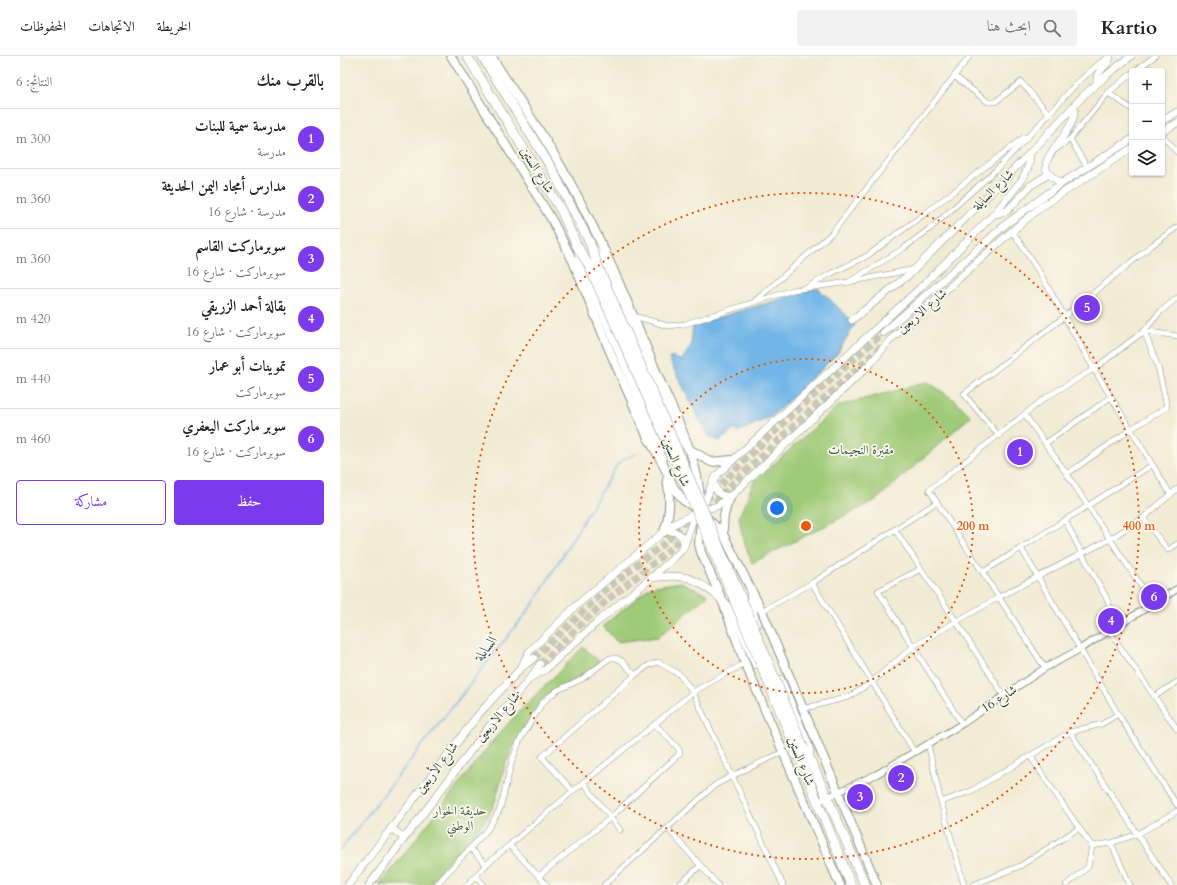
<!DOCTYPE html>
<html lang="ar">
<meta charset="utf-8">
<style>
body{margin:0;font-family:Cardo,Amiri,serif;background:#f2f2f2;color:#222;direction:rtl}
.controls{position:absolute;right:12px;top:12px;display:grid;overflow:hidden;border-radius:4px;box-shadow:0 1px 3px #0004}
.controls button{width:36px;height:36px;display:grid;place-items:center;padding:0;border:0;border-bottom:1px solid #e0e0e0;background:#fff;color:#222;font:20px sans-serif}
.you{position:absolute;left:437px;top:452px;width:14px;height:14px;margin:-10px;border:3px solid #fff;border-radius:50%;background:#1a73e8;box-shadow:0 0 0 6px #1a73e833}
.badge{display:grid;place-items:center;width:26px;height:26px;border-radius:50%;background:#7c3aed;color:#fff;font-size:13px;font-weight:700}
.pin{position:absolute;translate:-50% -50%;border:2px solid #fff;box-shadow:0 1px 4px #0006}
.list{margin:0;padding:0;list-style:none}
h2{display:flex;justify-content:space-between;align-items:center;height:52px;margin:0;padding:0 16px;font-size:17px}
h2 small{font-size:13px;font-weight:400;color:#767676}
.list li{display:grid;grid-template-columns:26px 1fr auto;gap:12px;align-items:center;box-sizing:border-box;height:60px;padding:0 16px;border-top:1px solid #e0e0e0}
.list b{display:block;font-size:15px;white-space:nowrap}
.list p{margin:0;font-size:13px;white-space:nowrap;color:#767676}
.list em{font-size:13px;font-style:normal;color:#767676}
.actions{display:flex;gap:8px;padding:12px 16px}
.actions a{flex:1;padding:9px 0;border:1px solid #7c3aed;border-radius:4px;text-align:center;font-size:14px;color:#7c3aed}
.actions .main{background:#7c3aed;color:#fff}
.icon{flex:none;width:22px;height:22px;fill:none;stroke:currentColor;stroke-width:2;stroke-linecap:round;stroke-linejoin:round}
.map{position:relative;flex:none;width:837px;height:829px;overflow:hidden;direction:ltr}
header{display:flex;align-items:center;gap:24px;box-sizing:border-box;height:56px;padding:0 20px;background:#fff;border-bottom:1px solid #e0e0e0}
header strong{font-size:19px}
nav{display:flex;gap:22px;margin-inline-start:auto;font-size:14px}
.search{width:280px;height:36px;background:#f2f2f2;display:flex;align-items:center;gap:10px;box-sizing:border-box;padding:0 14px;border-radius:4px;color:#767676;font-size:15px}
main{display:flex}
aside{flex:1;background:#fff}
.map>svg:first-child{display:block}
.green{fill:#9fca77;stroke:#5f8456}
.water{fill:#72b6e8;stroke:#487a8e}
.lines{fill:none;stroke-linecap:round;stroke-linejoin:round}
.stream{stroke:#72b6e8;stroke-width:1.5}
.secondary-tunnel{stroke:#c8c8b4;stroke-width:7;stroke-dasharray:7 3.5;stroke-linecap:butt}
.minor-casing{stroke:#889484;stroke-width:6}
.tertiary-casing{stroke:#889484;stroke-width:8}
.secondary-casing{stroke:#889484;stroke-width:8}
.primary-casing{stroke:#889484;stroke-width:10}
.trunk-casing{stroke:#889484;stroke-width:10}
.minor{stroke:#fff;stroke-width:5}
.tertiary{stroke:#fff;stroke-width:6}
.secondary{stroke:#fff;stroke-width:7}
.primary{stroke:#fff;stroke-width:8}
.trunk{stroke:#fff;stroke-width:9}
.trunk-bridge-casing{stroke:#889484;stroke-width:10;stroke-linecap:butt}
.trunk-bridge{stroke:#fff;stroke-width:9}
.ring{fill:none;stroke:#e8590c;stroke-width:2;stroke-dasharray:2 4}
.labels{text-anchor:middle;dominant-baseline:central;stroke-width:3.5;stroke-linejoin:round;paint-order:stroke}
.street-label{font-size:13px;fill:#1f3d34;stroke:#fbf7ec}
.park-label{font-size:13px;fill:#3f6045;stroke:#fbf7ec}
.water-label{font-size:14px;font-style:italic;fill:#345b61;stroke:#fbf7ec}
.centre{fill:#e8590c;stroke:#fbf7ec;stroke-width:2}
.ring-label{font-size:12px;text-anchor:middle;font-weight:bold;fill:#e8590c;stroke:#fbf7ec;stroke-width:3.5;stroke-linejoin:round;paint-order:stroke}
</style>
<header>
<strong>Kartio</strong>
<div class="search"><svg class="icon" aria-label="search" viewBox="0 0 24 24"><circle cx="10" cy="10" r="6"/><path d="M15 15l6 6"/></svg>ابحث هنا</div>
<nav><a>الخريطة</a><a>الاتجاهات</a><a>المحفوظات</a></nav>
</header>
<main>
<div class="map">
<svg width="837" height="829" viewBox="0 0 837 829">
<rect width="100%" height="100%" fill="#fbf7ec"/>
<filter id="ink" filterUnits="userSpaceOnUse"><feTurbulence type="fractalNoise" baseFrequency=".025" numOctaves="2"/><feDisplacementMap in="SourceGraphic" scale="8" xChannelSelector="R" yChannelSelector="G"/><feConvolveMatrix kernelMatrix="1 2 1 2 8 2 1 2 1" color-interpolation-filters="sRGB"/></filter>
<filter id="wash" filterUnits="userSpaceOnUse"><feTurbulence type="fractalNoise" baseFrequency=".012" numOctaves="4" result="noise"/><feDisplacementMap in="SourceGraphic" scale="16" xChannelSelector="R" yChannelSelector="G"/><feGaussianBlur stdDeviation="0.9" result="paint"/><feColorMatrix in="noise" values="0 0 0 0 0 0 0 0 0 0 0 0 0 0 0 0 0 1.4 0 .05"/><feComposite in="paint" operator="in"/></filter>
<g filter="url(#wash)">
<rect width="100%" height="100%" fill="#f2ebd4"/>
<!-- green -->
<g class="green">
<path d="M588 326 616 345 631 360 536 444 412 507 403 483 399 461 413 427 498 350Z"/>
<path d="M341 526 368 539 318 581 277 586 263 570 310 531Z"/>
<path d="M243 591 261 607 239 622 205 641 199 648 185 669 166 706 154 749 147 762 129 785 108 806 89 829H39C78 782 114 733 152 686 180 652 213 623 243 591Z"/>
</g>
<!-- water -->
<path class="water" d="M478 232 515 268 497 298 431 361 397 376 395 373 379 385 370 382 360 365 329 303 332 300 341 305 351 290 353 269Z"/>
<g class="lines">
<!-- stream -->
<path class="stream" d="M0 794 194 547 277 409 282 404 296 398"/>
</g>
</g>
<g filter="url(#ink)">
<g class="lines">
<!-- secondary-tunnel -->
<g class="secondary-tunnel">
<path d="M366 444C422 385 483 331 543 277"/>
<path d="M368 454 391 429 460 364 542 290"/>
<path d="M194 602 268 532 326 486 349 461"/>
<path d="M200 608C224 585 248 561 273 539 298 519 324 501 345 478"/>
</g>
<!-- minor casing -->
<g class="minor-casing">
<g id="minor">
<path d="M795 15 815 0"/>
<path d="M614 20 648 46H655L681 26 709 58"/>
<path d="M768 37 792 53"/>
<path d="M822 79 837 96"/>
<path d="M730 83 747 111"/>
<path d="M715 94 730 83 768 37 792 17"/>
<path d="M672 175 700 217 754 313 831 439"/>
<path d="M509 226 564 192 592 171 656 114 698 70 736 28 761 6 770 0"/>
<path d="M468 231 488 219 527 200 583 159 684 81"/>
<path d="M415 245 492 177 630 0"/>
<path d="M294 260 328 270 345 268 453 234 509 226 575 213"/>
<path d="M685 359 727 418 813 548"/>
<path d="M659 380 624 338 724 261 811 190 837 171"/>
<path d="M706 387 771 341"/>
<path d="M727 418 791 373 827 351 818 311 804 275 837 280"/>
<path d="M803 462 828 494 837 488"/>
<path d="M725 464 742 498 766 541 777 569"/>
<path d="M555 474 616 565 664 640"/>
<path d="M681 492 778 658 837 749"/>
<path d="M581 513 538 535 622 668"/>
<path d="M643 516 812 409"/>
<path d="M472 527 574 695"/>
<path d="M422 555 472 527 597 446"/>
<path d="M769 575 837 673"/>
<path d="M705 612 589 434 705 342 754 313 804 275 820 256 837 242"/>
<path d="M815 640 837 626"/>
<path d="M462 653 509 641 532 626 574 590 659 541 770 483 803 462 837 433"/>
<path d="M730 676 831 829"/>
<path d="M588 688 601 746 624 829"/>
<path d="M690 700 739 772 752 790"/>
<path d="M243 726 280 774"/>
<path d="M233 735 202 701 295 619 309 609 318 606 339 618 353 636 443 829"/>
<path d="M601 746 631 735 730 676 762 668 778 658"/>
<path d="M328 773 378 829"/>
<path d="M771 787 790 829"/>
<path d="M170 790 207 829"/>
<path d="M752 790 771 787 798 778 837 755"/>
<path d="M131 793 146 809"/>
<path d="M136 820 144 829"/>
<path d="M199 820 270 762 336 701 340 697 338 692 315 668"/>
<path d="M96 829 148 773 160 753 172 705 180 684 202 647 210 640 218 634 242 623 270 602H276L282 605 295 619"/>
<path d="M127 829 146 809 233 735 315 668 353 636 405 607"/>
<path d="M264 829 375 729 392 720 443 696"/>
<path d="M339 829 360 810"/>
<path d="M633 829 680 810 739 772"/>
<path d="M726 829 748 811 752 790"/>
</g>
</g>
<!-- tertiary casing -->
<g class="tertiary-casing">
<path id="tertiary" d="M477 746 537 718 622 668 705 612 740 593 837 533"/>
</g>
<!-- secondary casing -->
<g class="secondary-casing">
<g id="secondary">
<path d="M757 27C756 10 769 13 770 0"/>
<path d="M822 65 837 56"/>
<path d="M822 76 837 67"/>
<path d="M722 127C718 125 713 122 709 118 694 101 739 77 734 50"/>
<path d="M654 158 667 155 690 130 709 118"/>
<path d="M512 264 571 217 689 98 744 39 767 19 791 0"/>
<path d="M543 277 666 168 722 127 792 83"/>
<path d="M373 425C376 436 379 441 391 440"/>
<path d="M324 476C335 473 344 478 344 490"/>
<path d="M311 522C349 517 353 521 382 544"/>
<path d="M181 612 189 596 238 548 332 469 360 455 377 450 391 440 509 328 530 308 550 284 672 175 701 151 792 92"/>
<path d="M191 621 205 614 256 567 311 522 340 496 344 490 352 466 365 446 373 425 378 418 580 232 654 158 682 124 688 111 690 104 689 98"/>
<path d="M51 772 64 782"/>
<path d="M8 829 138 659 181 612 194 602"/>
<path d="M29 829 151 668 191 621 200 608"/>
</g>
</g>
<!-- primary casing -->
<g class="primary-casing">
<g id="primary">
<path d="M111 0 212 164 233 205 271 298 308 382 322 406 334 432 343 444 358 454"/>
<path d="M151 0C183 50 218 100 244 153 273 209 297 269 321 327 337 364 359 404 360 445"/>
<path d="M349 393 371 406 392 404"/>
<path d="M366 461 383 478 422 555 537 829"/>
<path d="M361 464 359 488 361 496 382 544 405 607 500 829"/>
<path d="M324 476C330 458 331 442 327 424"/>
<path d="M383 478C383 462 384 454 391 440"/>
</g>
</g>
<!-- trunk casing -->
<g class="trunk-casing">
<g id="trunk">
<path d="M127 0 221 154 237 190 243 209 306 358 315 381 322 406"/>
<path d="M142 0 212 113 250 187 261 205 334 372 341 383 349 393"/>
<path d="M411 534 413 559 417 568"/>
<path d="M382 544 398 565 416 608"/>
<path d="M440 624 468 690 469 699"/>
<path d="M450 688 454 697 459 701"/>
<path d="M466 695 487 741 525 829"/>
<path d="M458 697 511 829"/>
</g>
</g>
<!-- minor -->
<use href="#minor" class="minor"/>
<!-- tertiary -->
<use href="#tertiary" class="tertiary"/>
<!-- secondary -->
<use href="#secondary" class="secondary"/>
<!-- primary -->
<use href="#primary" class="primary"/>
<!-- trunk -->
<use href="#trunk" class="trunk"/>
<!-- trunk-bridge casing -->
<g class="trunk-bridge-casing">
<g id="trunk-bridge">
<path d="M250 187 257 208 409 560 464 693"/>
<path d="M237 190 248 208C321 369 390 531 456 694"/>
</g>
</g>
<!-- trunk-bridge -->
<use href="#trunk-bridge" class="trunk-bridge"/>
</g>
</g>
<!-- distance rings -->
<g class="ring">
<circle cx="466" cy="470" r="167"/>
<circle cx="466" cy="470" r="333"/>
</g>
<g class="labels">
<!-- street labels -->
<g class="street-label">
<text transform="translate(197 114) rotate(58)">شارع الستين</text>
<text transform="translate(653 134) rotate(-45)">شارع السايلة</text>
<text transform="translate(582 255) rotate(-41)">شارع الاربعين</text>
<text transform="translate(336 406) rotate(67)">شارع الستين</text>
<text transform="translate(659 643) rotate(-33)">شارع 16</text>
<text transform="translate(158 661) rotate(-50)">شارع الاربعين</text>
<text transform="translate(461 705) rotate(68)">شارع الستين</text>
<text transform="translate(97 712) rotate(-53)">شارع الأربعين</text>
</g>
<!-- park labels -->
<g class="park-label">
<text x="521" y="394">مقبرة النجيمات</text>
<text x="120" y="755">حديقة الحوار<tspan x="120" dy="15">الوطني</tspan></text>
</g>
<!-- water labels -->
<g class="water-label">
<text transform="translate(146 592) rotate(-52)">السايلة</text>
</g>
</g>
<circle cx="466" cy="470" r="6" class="centre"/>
<g class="ring-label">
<text x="633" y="474">200 m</text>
<text x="799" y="474">400 m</text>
</g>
</svg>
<div class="controls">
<button>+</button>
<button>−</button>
<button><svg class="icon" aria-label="layers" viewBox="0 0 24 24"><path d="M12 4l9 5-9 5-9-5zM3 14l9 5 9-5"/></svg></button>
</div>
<div class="you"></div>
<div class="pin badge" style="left:680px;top:396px">1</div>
<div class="pin badge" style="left:561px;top:722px">2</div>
<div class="pin badge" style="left:520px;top:741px">3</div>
<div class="pin badge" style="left:771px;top:565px">4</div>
<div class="pin badge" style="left:747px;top:252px">5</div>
<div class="pin badge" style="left:814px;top:541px">6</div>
</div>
<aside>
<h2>بالقرب منك<small>النتائج: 6</small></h2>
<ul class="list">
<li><span class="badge">1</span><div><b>مدرسة سمية للبنات</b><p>مدرسة</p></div><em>300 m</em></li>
<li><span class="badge">2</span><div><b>مدارس أمجاد اليمن الحديثة</b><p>مدرسة · شارع 16</p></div><em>360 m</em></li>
<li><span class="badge">3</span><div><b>سوبرمارکت القاسم</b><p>سوبرماركت · شارع 16</p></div><em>360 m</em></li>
<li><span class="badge">4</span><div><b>بقالة أحمد الزريقي</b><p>سوبرماركت · شارع 16</p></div><em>420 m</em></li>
<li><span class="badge">5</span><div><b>تموينات أبو عمار</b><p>سوبرماركت</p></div><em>440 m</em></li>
<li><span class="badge">6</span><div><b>سوبر ماركت اليعفري</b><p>سوبرماركت · شارع 16</p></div><em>460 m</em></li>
</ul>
<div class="actions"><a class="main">حفظ</a><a>مشاركة</a></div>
</aside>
</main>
